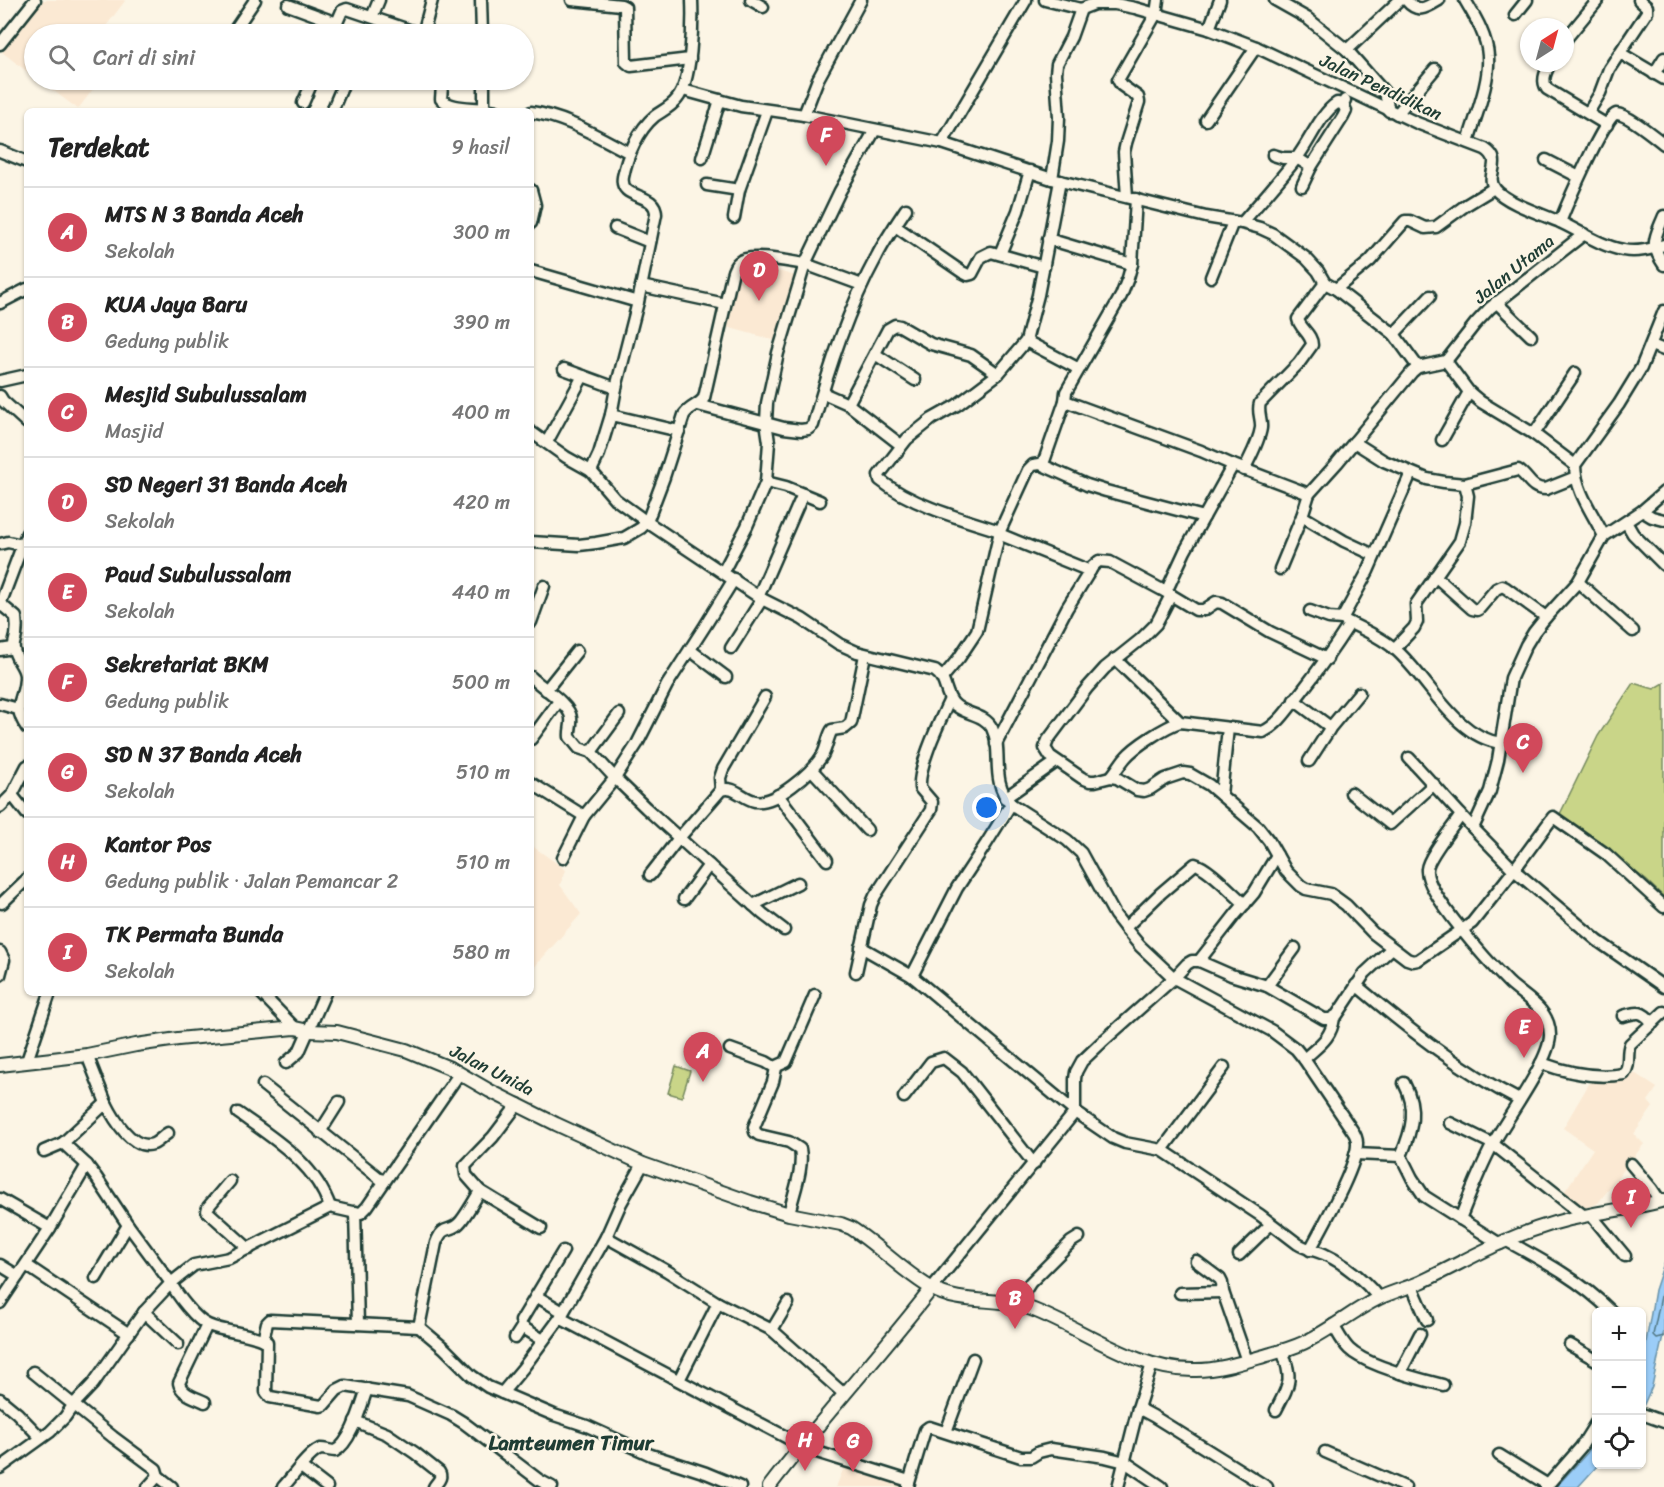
<!DOCTYPE html>
<html lang="id">
<meta charset="utf-8">
<style>
body{margin:0;font-family:Sriracha,sans-serif;background:#f6f6f6;color:#222}
.controls{position:absolute;right:18px;bottom:18px;display:grid;overflow:hidden;border-radius:9px;box-shadow:0 2px 4px #0004}
.controls button{width:54px;height:54px;display:grid;place-items:center;padding:0;border:0;border-bottom:2px solid #e0e0e0;background:#fff;color:#222;font:30px sans-serif}
.compass{position:absolute;left:1520px;top:18px;width:54px;height:54px;border-radius:50%;background:#fff;box-shadow:0 2px 4px #0004;rotate:36deg}
.you{position:absolute;left:987px;top:808px;width:21px;height:21px;margin:-15px;border:4px solid #fff;border-radius:50%;background:#1a73e8;box-shadow:0 0 0 9px #1a73e833}
.badge{display:grid;place-items:center;width:39px;height:39px;border-radius:50%;background:#d1495b;color:#fff;font-size:20px;font-weight:700}
.pin{position:absolute;translate:-50% -50px;filter:drop-shadow(0 2px 3px #0008)}
.pin::after{content:'';position:absolute;top:32px;width:21px;height:18px;background:inherit;clip-path:polygon(0 0,100% 0,50% 100%)}
.list{margin:0;padding:0;list-style:none}
h2{display:flex;justify-content:space-between;align-items:center;height:78px;margin:0;padding:0 24px;font-size:26px}
h2 small{font-size:20px;font-weight:400;color:#767676}
.list li{display:grid;grid-template-columns:39px 1fr auto;gap:18px;align-items:center;box-sizing:border-box;height:90px;padding:0 24px;border-top:2px solid #e0e0e0}
.list b{display:block;font-size:22px;white-space:nowrap}
.list p{margin:0;font-size:20px;white-space:nowrap;color:#767676}
.list em{font-size:20px;font-style:normal;color:#767676}
.icon{flex:none;width:33px;height:33px;fill:none;stroke:currentColor;stroke-width:2;stroke-linecap:round;stroke-linejoin:round}
.map{position:relative;flex:none;width:1664px;height:1487px;overflow:hidden}
.search{position:absolute;background:#fff;box-shadow:0 2px 4px #0004;left:24px;top:24px;width:510px;height:66px;display:flex;align-items:center;gap:15px;box-sizing:border-box;padding:0 21px;border-radius:33px;color:#767676;font-size:22px}
.panel{position:absolute;background:#fff;box-shadow:0 2px 4px #0004;left:24px;top:108px;width:510px;height:888px;border-radius:9px}
.map>svg:first-child{display:block}
.built{fill:#fbe9d3}
.green{fill:#c9d588;stroke:#74895e;stroke-width:1.5}
.water{fill:#9bcdf8;stroke:#6993aa;stroke-width:1.5}
.lines{fill:none;stroke-linecap:round;stroke-linejoin:round}
.shore{stroke:#517782;stroke-width:1.5}
.minor-casing{stroke:#1f3d34;stroke-width:15}
.tertiary-casing{stroke:#1f3d34;stroke-width:16}
.minor{stroke:#fcf5e5;stroke-width:10}
.tertiary{stroke:#fcf5e5;stroke-width:12}
.labels{text-anchor:middle;dominant-baseline:central;stroke-width:5;stroke-linejoin:round;paint-order:stroke}
.street-label{font-size:18px;fill:#1f3d34;stroke:#fcf5e5}
.quarter-label{font-size:21px;font-weight:bold;fill:#1f3d34;stroke:#fcf5e5}
</style>
<div class="map">
<svg width="1664" height="1487" viewBox="0 0 1664 1487">
<rect width="100%" height="100%" fill="#fcf5e5"/>
<filter id="ink" filterUnits="userSpaceOnUse"><feTurbulence type="fractalNoise" baseFrequency=".0167" numOctaves="2"/><feDisplacementMap in="SourceGraphic" scale="12" xChannelSelector="R" yChannelSelector="G"/><feConvolveMatrix kernelMatrix="1 2 1 2 8 2 1 2 1" color-interpolation-filters="sRGB"/></filter>
<g filter="url(#ink)">
<!-- built -->
<g class="built">
<path d="M43 0H124L125 1 100 34H34V77L2 52Z"/>
<path d="M39 80H100L78 109Z"/>
<path d="M741 261 796 276 777 341 723 326Z"/>
<path d="M531 845 566 870 560 885 581 914 531 971Z"/>
<path d="M1636 1074 1657 1088 1648 1101 1653 1107 1634 1134 1644 1144 1598 1203 1584 1209 1563 1194 1593 1149 1563 1128 1593 1077Z"/>
<path d="M845 1465 906 1485 905 1487H836Z"/>
</g>
<!-- green -->
<g class="green">
<path d="M1633 683 1654 689 1664 683V897L1646 880 1560 814 1598 736Z"/>
<path d="M676 1066 690 1071 682 1097 668 1093Z"/>
</g>
<!-- water -->
<g class="water">
<path d="M1664 1263V1331L1652 1386 1642 1409V1357L1645 1348 1655 1290Z"/>
<path d="M1596 1440V1464L1598 1465 1578 1487H1556L1587 1453Z"/>
</g>
<g class="lines">
<!-- shore -->
<path class="shore" d="M1664 1282 1653 1335 1656 1338 1664 1336"/>
<!-- minor casing -->
<g class="minor-casing">
<g id="minor">
<path d="M481 0 482 34"/>
<path d="M572 0 621 5 625 7 626 62 631 66 690 59"/>
<path d="M751 0 763 7"/>
<path d="M1045 0 1081 9 1094 4H1115L1135 8 1209 29 1256 47 1417 123 1485 149C1505 162 1484 174 1495 189 1506 203 1544 215 1560 222 1581 232 1601 246 1623 250 1637 253 1651 249 1664 245"/>
<path d="M1275 0 1307 18 1347 50 1385 93 1389 111"/>
<path d="M1406 0C1418 14 1426 8 1439 0"/>
<path d="M1465 0C1475 17 1487 36 1488 56 1490 83 1475 117 1468 142"/>
<path d="M288 5 337 23"/>
<path d="M1081 9 1071 37 1057 64 1056 73 1059 117 1058 141 1052 179 1206 217 1242 223 1260 228 1273 234 1306 258 1318 271 1325 283 1336 289 1394 334 1418 367"/>
<path d="M1515 15 1527 0"/>
<path d="M372 17 379 0"/>
<path d="M236 28 255 0"/>
<path d="M1209 29 1220 0"/>
<path d="M332 34 342 11 347 9 421 34"/>
<path d="M423 34 432 0"/>
<path d="M1565 40 1598 0"/>
<path d="M0 44 35 0"/>
<path d="M1347 50 1400 0"/>
<path d="M1620 53 1664 79"/>
<path d="M1550 63C1546 72 1541 80 1547 89L1607 125"/>
<path d="M1654 74 1664 58"/>
<path d="M405 80H436L442 86 441 99C451 109 471 107 484 109"/>
<path d="M484 80V109L496 111"/>
<path d="M683 90 741 106 804 115 942 143 1052 179"/>
<path d="M303 103 313 80"/>
<path d="M332 111 345 80"/>
<path d="M531 112C567 117 598 137 630 153"/>
<path d="M1588 113 1600 93 1609 69 1647 12V7L1639 0"/>
<path d="M1397 114 1435 69"/>
<path d="M804 115 818 79 861 0"/>
<path d="M1206 120 1256 47"/>
<path d="M942 143 1026 0"/>
<path d="M0 151 27 162"/>
<path d="M1273 155 1283 158H1297L1311 167 1343 117 1346 111 1343 104 1345 100"/>
<path d="M702 158 720 100"/>
<path d="M1546 160 1579 177"/>
<path d="M707 185 739 190"/>
<path d="M1302 186 1311 167"/>
<path d="M531 190 535 205 531 223"/>
<path d="M1127 197 1124 152 1126 143 1139 102 1138 97 1121 85 1118 80 1156 14 1158 0"/>
<path d="M1136 199 1132 264 1128 278 1121 296 1066 392 1065 401 1201 451 1233 465"/>
<path d="M1664 216C1655 238 1649 243 1664 265"/>
<path d="M734 218 739 190 767 111"/>
<path d="M1560 222C1566 207 1604 117 1616 114 1626 113 1655 137 1664 144"/>
<path d="M1242 223C1260 202 1279 181 1296 159 1309 143 1320 114 1337 103L1343 104"/>
<path d="M895 226 962 272 968 275 972 274 981 257 991 252 1044 267"/>
<path d="M615 228 650 242"/>
<path d="M1048 239 1132 264"/>
<path d="M1000 254 1018 211 1030 171"/>
<path d="M531 271 638 302"/>
<path d="M1211 277 1233 222"/>
<path d="M641 286 725 304"/>
<path d="M1336 289 1370 261 1405 221H1410L1425 228 1436 227 1466 205 1494 188"/>
<path d="M1496 302 1531 336"/>
<path d="M0 303 27 289"/>
<path d="M1394 334 1430 296"/>
<path d="M1026 341 1079 369"/>
<path d="M1651 345 1664 350"/>
<path d="M875 354 915 380"/>
<path d="M1446 361 1475 324 1490 308 1584 234"/>
<path d="M1446 361 1469 392 1481 402 1534 434 1575 465"/>
<path d="M564 369 616 388"/>
<path d="M998 374 957 405 932 419 907 439 879 475 880 480C911 505 962 519 1000 531L1028 470 1033 465 1040 464 1087 485 1106 491 1204 517"/>
<path d="M0 381 27 375"/>
<path d="M823 393 848 404 888 329 895 325 900 326 931 344 971 355 998 374 1026 341 1038 295 1060 181"/>
<path d="M0 396 3 401 27 423"/>
<path d="M848 404 901 445"/>
<path d="M698 405 784 428 801 430 808 429 813 425C829 368 848 309 877 256 885 240 896 224 906 209"/>
<path d="M611 415 679 431"/>
<path d="M531 432 566 457 591 471 615 499 647 522 762 599 802 619 839 644 857 652 935 671C947 679 944 693 953 703 963 715 984 713 992 728 1004 753 989 779 1011 804L1067 840 1081 853 1115 915 1125 928 1140 946 1174 978 1272 1031 1296 1049 1304 1059 1352 1130C1355 1134 1357 1138 1357 1143 1358 1165 1322 1227 1310 1250"/>
<path d="M1534 434 1575 373"/>
<path d="M1442 440 1469 392"/>
<path d="M547 442 583 376"/>
<path d="M1354 442 1384 461 1427 479 1444 482 1465 484 1518 470C1529 477 1530 489 1546 489L1576 477"/>
<path d="M1043 464 1065 401"/>
<path d="M1244 470C1250 457 1259 442 1261 428 1262 419 1257 412 1260 403L1299 363 1312 345C1312 334 1300 329 1298 319L1325 283"/>
<path d="M591 471 599 454 611 415 616 388 638 302 656 214C656 191 619 201 623 177 627 156 638 130 655 116 662 111 671 107 677 99 692 81 693 24 692 0"/>
<path d="M766 482 786 487 820 501"/>
<path d="M1642 511 1652 517 1664 520"/>
<path d="M1302 516 1344 541 1374 555"/>
<path d="M1626 522 1633 534 1664 565"/>
<path d="M27 533 1 602 4 607 16 617C17 624 17 629 16 636 15 640 13 645 14 649 15 659 24 665 25 675 26 699 10 703 27 728"/>
<path d="M999 534 1090 571"/>
<path d="M1604 536C1593 514 1575 490 1575 465L1619 404 1641 368 1664 311"/>
<path d="M531 542 579 545 596 543 624 538 641 528 647 522 664 477 684 415C690 406 698 406 704 398L732 275C733 271 735 265 739 262 749 253 791 262 805 264L840 191 875 130"/>
<path d="M0 544 8 542 22 545"/>
<path d="M1280 569 1302 516 1309 494 1337 463 1412 372 1418 367 1446 361"/>
<path d="M723 572 747 526 766 482 769 442 766 422 767 403 778 353 805 264 862 285"/>
<path d="M1435 576 1472 609 1477 610 1479 609 1496 589 1502 586 1506 588 1546 617"/>
<path d="M1578 582 1633 631"/>
<path d="M1166 592 1185 551 1233 465 1309 494"/>
<path d="M759 595 803 494"/>
<path d="M1171 595 1156 624 1140 640 1105 668 1087 688 1048 740 1045 748 1050 756 1082 778 1090 781H1095L1111 777 1117 778 1137 790 1144 791 1150 789 1165 779 1183 773 1190 774 1209 785 1258 827 1269 841 1286 871 1301 886 1306 889 1331 894 1346 905 1373 933 1407 959 1413 961 1418 960 1472 923 1514 870 1598 941 1664 987"/>
<path d="M1310 611 1329 618 1342 619"/>
<path d="M531 622 544 586"/>
<path d="M1350 623 1342 619 1368 571 1411 473"/>
<path d="M731 648 762 599"/>
<path d="M1394 649 1414 628 1417 622 1416 604 1460 541 1465 523 1468 496 1465 484"/>
<path d="M0 650 13 648"/>
<path d="M690 650 726 677"/>
<path d="M1115 659 1180 722 1263 732C1279 724 1288 709 1299 695 1317 672 1334 648 1350 623 1365 630 1382 638 1395 649 1428 677 1454 737 1501 743"/>
<path d="M531 677C541 687 570 704 571 718 572 725 569 731 570 737L579 748 591 752 615 778 646 808 763 914 784 930"/>
<path d="M943 677 959 658 977 631 1000 531"/>
<path d="M546 690 577 651"/>
<path d="M1294 700 1329 726V730L1309 761"/>
<path d="M0 704 18 709"/>
<path d="M1330 728 1359 693"/>
<path d="M531 739 559 701"/>
<path d="M996 744 1067 608 1093 566 1099 561 1110 562 1166 592 1196 610H1204L1216 602 1222 603 1270 632 1327 659"/>
<path d="M591 752 619 714"/>
<path d="M1409 758 1473 828 1514 870 1553 817 1606 854 1664 907"/>
<path d="M27 766 12 795 27 814"/>
<path d="M812 770 867 830"/>
<path d="M1111 777C1116 771 1120 764 1125 758 1135 746 1165 727 1180 722"/>
<path d="M531 783 584 816"/>
<path d="M721 790 720 778 723 769 765 697"/>
<path d="M1351 793 1390 824 1434 784"/>
<path d="M778 795 827 860"/>
<path d="M1221 795 1228 728"/>
<path d="M1005 798 1056 762"/>
<path d="M0 807 12 795"/>
<path d="M1473 828 1490 791 1498 760 1511 678 1526 645 1534 632 1546 617 1578 582 1604 536 1642 511 1664 492"/>
<path d="M563 858 584 816 615 778 637 744 667 685 705 626 734 579"/>
<path d="M650 875 679 838 721 790C734 785 743 799 755 801 775 805 812 772 822 756 827 748 827 738 832 730L845 728 851 723 865 655"/>
<path d="M684 899 709 865"/>
<path d="M2 903 27 879"/>
<path d="M753 905 798 883"/>
<path d="M1125 928 1161 893 1195 864C1208 867 1233 894 1245 904"/>
<path d="M861 947 912 976 1075 1112 1113 1138 1125 1143 1162 1150 1260 1215 1298 1244C1306 1249 1315 1250 1324 1254 1346 1264 1364 1280 1379 1298"/>
<path d="M0 952 4 960 0 975"/>
<path d="M1199 961 1235 915 1254 893 1277 855"/>
<path d="M856 972 871 905 875 896 931 810 932 802 920 788C918 765 940 721 950 699"/>
<path d="M912 976 957 888 986 844 1011 804"/>
<path d="M1356 985C1407 1028 1460 1070 1519 1100"/>
<path d="M1267 986 1295 948"/>
<path d="M261 993 295 1028"/>
<path d="M1623 1016C1639 1011 1642 1011 1653 1023"/>
<path d="M730 1049 766 1062 776 1068 773 1082 754 1127 755 1132 759 1135 789 1142 800 1149C804 1169 793 1194 789 1214"/>
<path d="M87 1055 106 1103 63 1143 87 1165 96 1177 128 1225 171 1283C177 1295 196 1320 208 1325 227 1333 250 1332 267 1342L266 1392 270 1397 321 1406 324 1405 337 1390 345 1386 408 1396 451 1415 464 1423 539 1480 552 1487"/>
<path d="M1304 1059C1319 1045 1331 1039 1334 1018"/>
<path d="M27 1061 50 993"/>
<path d="M286 1063 299 1052 325 993"/>
<path d="M1541 1063C1568 1073 1595 1079 1624 1074 1631 1065 1626 1054 1630 1044L1664 1012"/>
<path d="M775 1067 786 1062 815 995"/>
<path d="M263 1085 384 1182"/>
<path d="M904 1097 931 1062 944 1058 962 1072 1034 1164"/>
<path d="M106 1103C113 1117 132 1151 153 1144 158 1142 163 1136 168 1133"/>
<path d="M238 1113C273 1138 315 1163 330 1207"/>
<path d="M1450 1123 1493 1144 1584 1216"/>
<path d="M320 1132 339 1102"/>
<path d="M1162 1150 1224 1067"/>
<path d="M44 1151 63 1143"/>
<path d="M1355 1154 1401 1156 1412 1178 1424 1196 1500 1244"/>
<path d="M1401 1156C1412 1130 1418 1109 1404 1083"/>
<path d="M1631 1164 1652 1189 1660 1201"/>
<path d="M230 1181 208 1207 207 1211 249 1249"/>
<path d="M480 1191 541 1228"/>
<path d="M0 1199 50 1228"/>
<path d="M355 1212 358 1324"/>
<path d="M1591 1215 1625 1256"/>
<path d="M1460 1219C1470 1194 1480 1168 1493 1144 1506 1119 1550 1061 1550 1035 1550 1009 1525 998 1509 983 1491 965 1424 892 1427 869 1428 857 1453 827 1461 815"/>
<path d="M606 1237 667 1271 718 1303 772 1330 788 1303"/>
<path d="M1507 1241C1544 1261 1581 1281 1612 1312"/>
<path d="M1239 1255 1271 1224"/>
<path d="M1196 1261 1220 1279 1222 1283 1223 1292 1247 1361"/>
<path d="M0 1265 18 1276"/>
<path d="M26 1265 129 1334"/>
<path d="M96 1278 128 1225"/>
<path d="M1412 1286 1427 1320"/>
<path d="M932 1288 1075 1112V1079L1076 1072 1082 1061 1102 1042 1174 978 1187 964 1192 961H1199L1231 975 1267 986 1324 1019H1330L1337 1015 1365 973 1392 948"/>
<path d="M1180 1293 1223 1292"/>
<path d="M536 1296 563 1312"/>
<path d="M0 1303 50 1228 87 1165"/>
<path d="M1022 1306 1025 1291 1030 1283 1071 1242 1079 1237"/>
<path d="M144 1312 178 1344"/>
<path d="M560 1318 801 1445 820 1453 909 1481"/>
<path d="M521 1321 563 1251"/>
<path d="M1333 1325C1338 1333 1342 1342 1349 1349 1365 1365 1419 1379 1443 1385"/>
<path d="M419 1327 444 1348 472 1376 488 1387 554 1415 587 1426 651 1455 706 1473 740 1487"/>
<path d="M419 1327 436 1243C444 1222 450 1235 461 1221 468 1212 474 1201 480 1191L466 1175 465 1166 493 1137 518 1104"/>
<path d="M772 1330 844 1394"/>
<path d="M515 1338 522 1327 543 1340"/>
<path d="M263 1340 267 1323 270 1320 419 1327"/>
<path d="M1570 1345 1596 1360"/>
<path d="M33 1372 113 1437 156 1469 158 1476 172 1487"/>
<path d="M1400 1373 1420 1334"/>
<path d="M679 1380 718 1303"/>
<path d="M502 1393 523 1368 560 1318 606 1237 621 1203 643 1164"/>
<path d="M0 1399 17 1413 41 1438"/>
<path d="M205 1402C195 1397 181 1394 179 1383L207 1325"/>
<path d="M1138 1408 1153 1416 1267 1487"/>
<path d="M1276 1410C1290 1383 1293 1380 1282 1350"/>
<path d="M1642 1414 1664 1422"/>
<path d="M355 1421 387 1434 415 1453 439 1472C443 1478 437 1482 434 1487"/>
<path d="M946 1432 973 1359"/>
<path d="M1325 1452 1405 1487"/>
<path d="M1499 1455 1548 1485"/>
<path d="M301 1467 327 1487"/>
<path d="M0 1468 50 1432 65 1417 74 1404 93 1384 144 1312 171 1283 194 1265 229 1258 330 1207 352 1212 361 1213 367 1207 459 1074"/>
<path d="M908 1486 925 1430 929 1427 1021 1457H1031L1039 1452 1051 1449 1105 1457 1125 1462 1162 1487"/>
<path d="M148 1487 158 1476"/>
<path d="M283 1487C291 1479 310 1451 321 1449 325 1449 331 1451 335 1451 351 1443 361 1406 367 1389"/>
<path d="M1118 1487 1138 1408 1152 1364"/>
<path d="M1546 1487 1581 1447 1596 1423"/>
</g>
</g>
<!-- tertiary casing -->
<g class="tertiary-casing">
<g id="tertiary">
<path d="M0 1065 87 1055 136 1045 178 1039 295 1028 309 1031 337 1032 406 1050 452 1069 490 1091 556 1124 643 1164 750 1202 789 1214 841 1224 851 1228C879 1246 902 1271 931 1288 960 1305 993 1297 1023 1306 1080 1325 1134 1372 1196 1370 1221 1370 1246 1361 1271 1354 1284 1350 1297 1347 1309 1340 1333 1328 1354 1310 1379 1298 1392 1292 1407 1288 1421 1282 1447 1270 1472 1256 1498 1244 1525 1232 1555 1221 1584 1216 1611 1210 1638 1208 1664 1200"/>
<path d="M769 1487C821 1419 879 1356 932 1288"/>
</g>
</g>
<!-- minor -->
<use href="#minor" class="minor"/>
<!-- tertiary -->
<use href="#tertiary" class="tertiary"/>
</g>
</g>
<g class="labels">
<!-- street labels -->
<g class="street-label">
<text transform="translate(1381 87) rotate(25)">Jalan Pendidikan</text>
<text transform="translate(1514 269) rotate(-39)">Jalan Utama</text>
<text transform="translate(492 1070) rotate(27)">Jalan Unida</text>
</g>
<!-- quarter labels -->
<g class="quarter-label">
<text x="571" y="1443">Lamteumen Timur</text>
</g>
</g>
</svg>
<div class="controls">
<button>+</button>
<button>−</button>
<button><svg class="icon" aria-label="locate" viewBox="0 0 24 24"><circle cx="12" cy="12" r="6"/><path d="M12 2v4M12 18v4M2 12h4M18 12h4"/></svg></button>
</div>
<svg class="compass" viewBox="-18 -18 36 36"><path d="M0-13l5 13h-10z" fill="#e53935"/><path d="M0 13l5-13h-10z" fill="#767676"/></svg>
<div class="you"></div>
<div class="pin badge" style="left:703px;top:1082px">A</div>
<div class="pin badge" style="left:1015px;top:1329px">B</div>
<div class="pin badge" style="left:1523px;top:773px">C</div>
<div class="pin badge" style="left:759px;top:301px">D</div>
<div class="pin badge" style="left:1524px;top:1058px">E</div>
<div class="pin badge" style="left:826px;top:166px">F</div>
<div class="pin badge" style="left:853px;top:1472px">G</div>
<div class="pin badge" style="left:805px;top:1471px">H</div>
<div class="pin badge" style="left:1631px;top:1228px">I</div>
<div class="search"><svg class="icon" aria-label="search" viewBox="0 0 24 24"><circle cx="10" cy="10" r="6"/><path d="M15 15l6 6"/></svg>Cari di sini</div>
<section class="panel">
<h2>Terdekat<small>9 hasil</small></h2>
<ul class="list">
<li><span class="badge">A</span><div><b>MTS N 3 Banda Aceh</b><p>Sekolah</p></div><em>300 m</em></li>
<li><span class="badge">B</span><div><b>KUA Jaya Baru</b><p>Gedung publik</p></div><em>390 m</em></li>
<li><span class="badge">C</span><div><b>Mesjid Subulussalam</b><p>Masjid</p></div><em>400 m</em></li>
<li><span class="badge">D</span><div><b>SD Negeri 31 Banda Aceh</b><p>Sekolah</p></div><em>420 m</em></li>
<li><span class="badge">E</span><div><b>Paud Subulussalam</b><p>Sekolah</p></div><em>440 m</em></li>
<li><span class="badge">F</span><div><b>Sekretariat BKM</b><p>Gedung publik</p></div><em>500 m</em></li>
<li><span class="badge">G</span><div><b>SD N 37 Banda Aceh</b><p>Sekolah</p></div><em>510 m</em></li>
<li><span class="badge">H</span><div><b>Kantor Pos</b><p>Gedung publik · Jalan Pemancar 2</p></div><em>510 m</em></li>
<li><span class="badge">I</span><div><b>TK Permata Bunda</b><p>Sekolah</p></div><em>580 m</em></li>
</ul>
</section>
</div>
